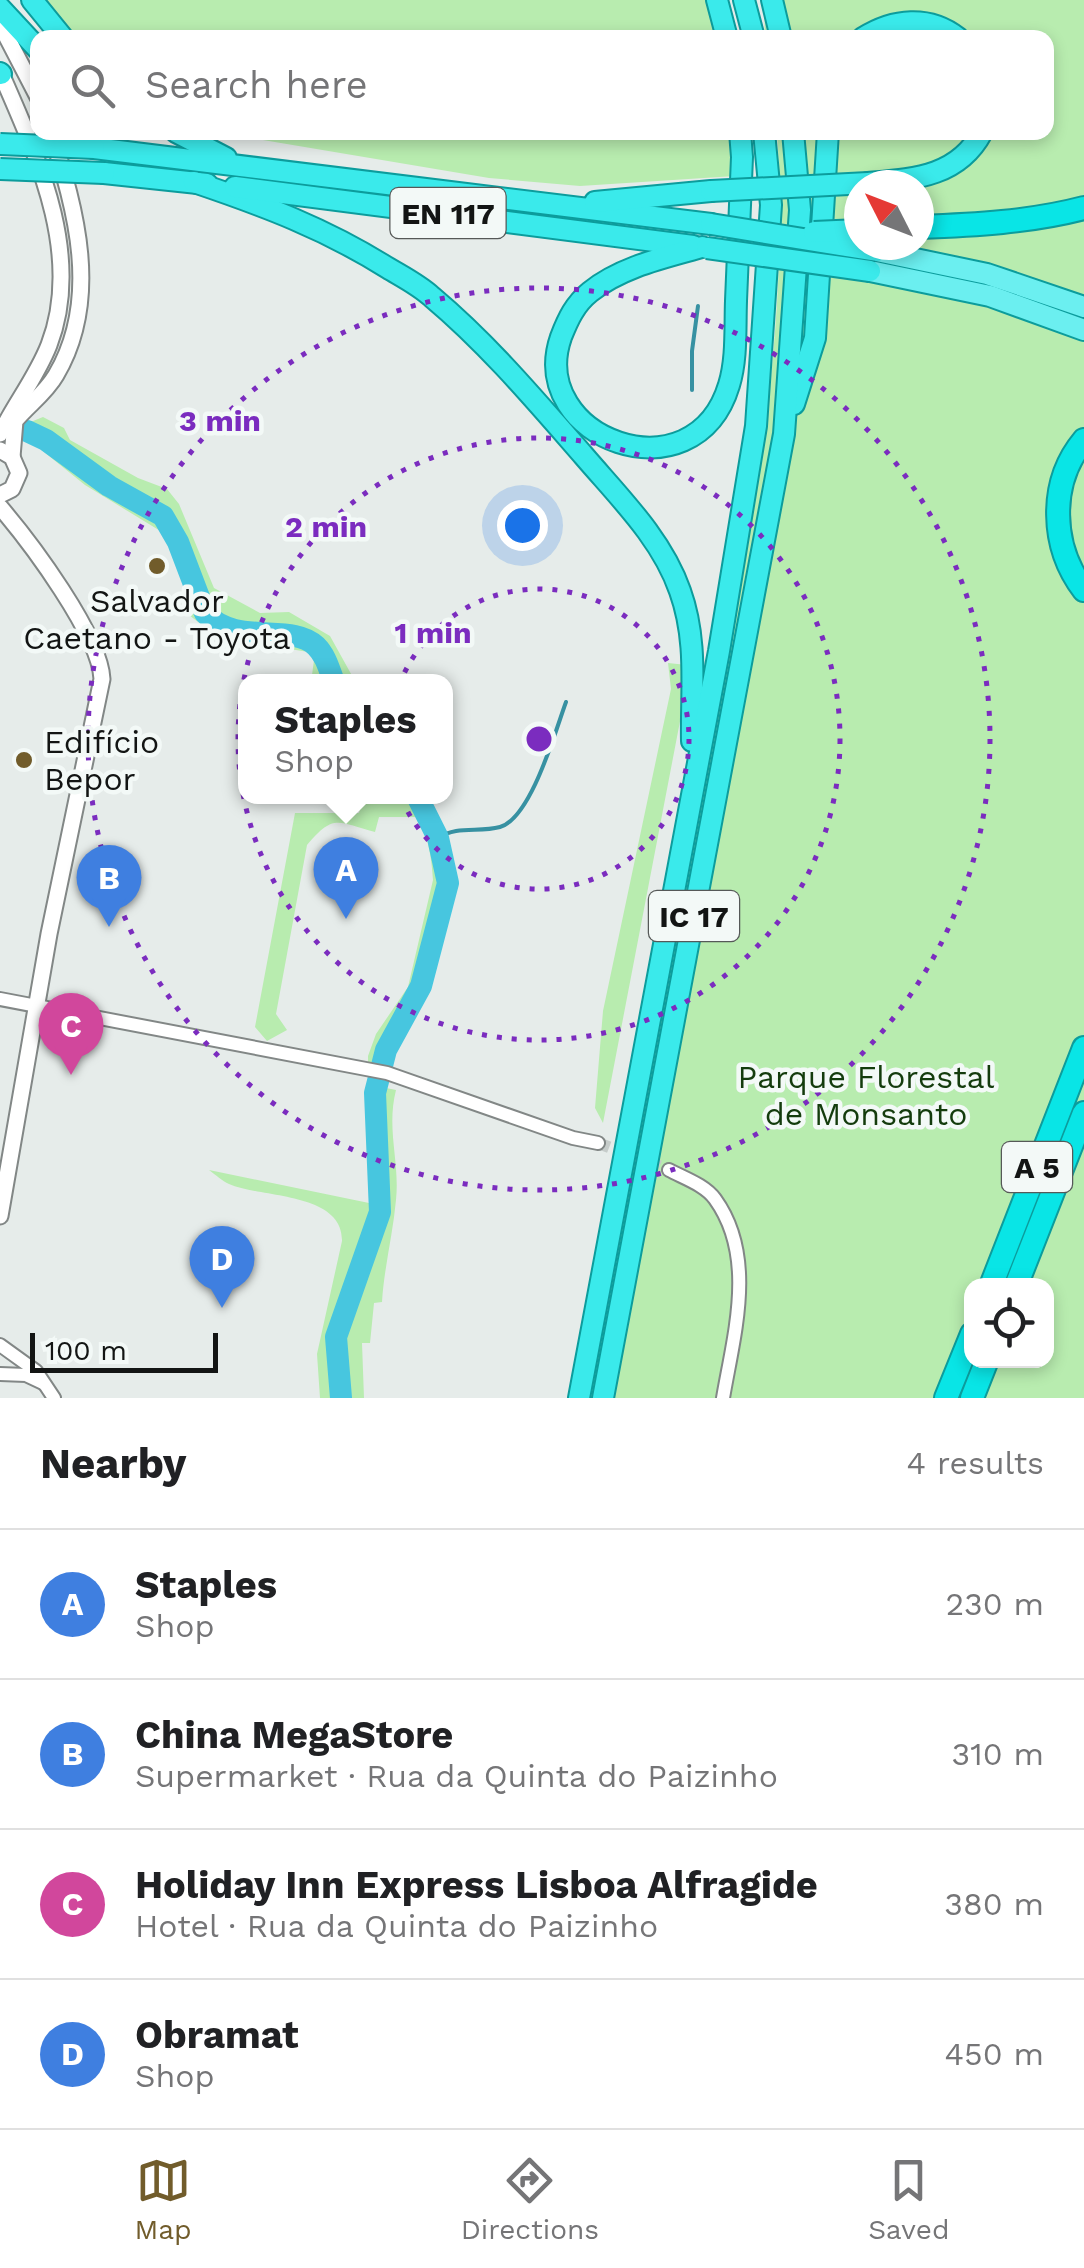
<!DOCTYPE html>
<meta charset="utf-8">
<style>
body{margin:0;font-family:"Work Sans",sans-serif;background:#f6f6f6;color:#202124}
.controls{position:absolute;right:30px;bottom:30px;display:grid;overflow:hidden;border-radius:20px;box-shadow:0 5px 15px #0003}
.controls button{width:90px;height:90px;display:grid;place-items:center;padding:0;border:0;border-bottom:2px solid #e0e0e0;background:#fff;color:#202124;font:50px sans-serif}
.compass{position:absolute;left:844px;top:170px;width:90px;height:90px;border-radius:50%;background:#fff;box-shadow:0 5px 15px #0003;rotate:312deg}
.scale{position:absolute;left:30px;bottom:25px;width:188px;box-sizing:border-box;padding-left:10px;border:5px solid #131514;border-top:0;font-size:28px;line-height:35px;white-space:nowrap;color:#131514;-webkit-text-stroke:8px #f3f9f7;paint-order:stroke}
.you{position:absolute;left:522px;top:525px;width:35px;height:35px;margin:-25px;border:8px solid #fff;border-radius:50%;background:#1a73e8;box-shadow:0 0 0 15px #1a73e833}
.badge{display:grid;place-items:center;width:65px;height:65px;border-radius:50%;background:#715c2b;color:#fff;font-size:32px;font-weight:700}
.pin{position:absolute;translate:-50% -82px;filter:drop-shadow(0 2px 5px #0008)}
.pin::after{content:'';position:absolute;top:52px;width:35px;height:30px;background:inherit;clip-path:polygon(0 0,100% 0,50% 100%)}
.popup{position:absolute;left:238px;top:674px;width:215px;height:130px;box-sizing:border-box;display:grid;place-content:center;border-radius:20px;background:#fff;filter:drop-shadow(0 2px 8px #0005);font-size:32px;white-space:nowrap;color:#757577}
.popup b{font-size:38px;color:#202124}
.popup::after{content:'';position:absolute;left:50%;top:100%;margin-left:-20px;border:20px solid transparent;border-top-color:#fff}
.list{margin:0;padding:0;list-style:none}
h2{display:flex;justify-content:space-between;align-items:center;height:130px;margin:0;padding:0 40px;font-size:42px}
h2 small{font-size:32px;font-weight:400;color:#757577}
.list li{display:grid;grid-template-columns:65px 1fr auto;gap:30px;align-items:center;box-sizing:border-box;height:150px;padding:0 40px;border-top:2px solid #e0e0e0}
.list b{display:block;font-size:38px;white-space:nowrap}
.list p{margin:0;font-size:32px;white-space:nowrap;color:#757577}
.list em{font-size:32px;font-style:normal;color:#757577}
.icon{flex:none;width:55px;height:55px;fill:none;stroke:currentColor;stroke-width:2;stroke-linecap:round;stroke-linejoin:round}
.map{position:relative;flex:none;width:1084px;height:1398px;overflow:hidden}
.search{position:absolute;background:#fff;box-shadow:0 5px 15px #0003;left:30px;right:30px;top:30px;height:110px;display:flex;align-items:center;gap:25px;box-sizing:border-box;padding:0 35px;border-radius:20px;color:#757577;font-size:38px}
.sheet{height:730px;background:#fff}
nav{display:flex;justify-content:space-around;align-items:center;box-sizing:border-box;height:140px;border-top:2px solid #e0e0e0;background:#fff;font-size:28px;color:#757577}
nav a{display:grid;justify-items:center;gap:5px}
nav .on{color:#715c2b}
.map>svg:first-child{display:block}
.green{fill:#b8ecaf;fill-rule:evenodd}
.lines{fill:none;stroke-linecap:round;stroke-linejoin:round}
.stream{stroke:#3791a2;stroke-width:4}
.river{stroke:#47c6df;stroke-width:22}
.minor-tunnel{stroke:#c6ccca;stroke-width:12;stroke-dasharray:12 6;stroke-linecap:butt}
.minor-casing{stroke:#828786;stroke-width:16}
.tertiary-casing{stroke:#828786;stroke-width:19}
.primary-casing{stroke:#0c9c9c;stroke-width:24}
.trunk-casing{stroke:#0c9c9c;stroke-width:24}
.motorway-casing{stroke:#0c9c9c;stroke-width:26}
.minor{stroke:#fff;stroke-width:12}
.tertiary{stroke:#fff;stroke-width:15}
.primary{stroke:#6beff0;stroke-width:20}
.trunk{stroke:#3aeaeb;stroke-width:20}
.motorway{stroke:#09e5e6;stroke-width:22}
.trunk-bridge-casing{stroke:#0c9c9c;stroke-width:24;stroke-linecap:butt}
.trunk-bridge{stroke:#3aeaeb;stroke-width:20}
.ring{fill:none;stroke:#7b2cbf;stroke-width:5;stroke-dasharray:5 10}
.poi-dot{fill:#715c2b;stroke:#f3f9f7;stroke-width:4}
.labels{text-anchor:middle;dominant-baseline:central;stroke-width:9;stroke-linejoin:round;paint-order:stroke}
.shield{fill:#f3f9f7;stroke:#565958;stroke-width:2.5}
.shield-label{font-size:30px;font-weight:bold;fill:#131514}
.poi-label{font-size:32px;fill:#131514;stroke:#f3f9f7}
.park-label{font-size:32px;fill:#143c0d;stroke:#f3f9f7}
.centre{fill:#7b2cbf;stroke:#f3f9f7;stroke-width:5}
.ring-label{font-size:30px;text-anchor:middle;font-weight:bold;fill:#7b2cbf;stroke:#f3f9f7;stroke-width:9;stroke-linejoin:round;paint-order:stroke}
</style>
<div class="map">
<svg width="1084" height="1398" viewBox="0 0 1084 1398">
<rect width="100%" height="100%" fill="#e6ecea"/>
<!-- green -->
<g class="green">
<path d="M45 0H706L715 37H75Z"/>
<path d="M764 0H1084V1398H589C629 1183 669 968 709 753 748 547 791 343 777 133L1046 132V38L765 37ZM859 185H919V245H859ZM972 1286H1046V1360H972Z"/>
<path d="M222 133H730L735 176 580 186 489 178Z"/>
<path d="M43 417 64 428 70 440 138 478 167 489 179 504 214 588 260 613 289 612 330 636 355 681H315L312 675 315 653 219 638 189 615 187 611 194 607 193 602 162 532 85 485 23 435 28 423Z"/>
<path d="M668 663 687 665 686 690 603 1123 595 1108 603 1011 671 689Z"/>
<path d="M363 797H426L438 827 441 826 456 886 425 996 385 1064 381 1087 396 1090C386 1129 400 1162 396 1200 393 1234 384 1268 382 1302L374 1303 370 1343H362L364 1398H320L317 1354 342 1241C343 1192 261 1198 229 1184 222 1181 216 1175 209 1170L369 1203 368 1056 376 1034 408 987 433 880C432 860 428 833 417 817H379L375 832C337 822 334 813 307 845L276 1014 287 1030 267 1041 255 1027 295 813H359Z"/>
</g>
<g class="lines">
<!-- stream -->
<g class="stream">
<path d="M692 390V351L698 306"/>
<path d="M438 838C458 825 478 833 500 827 531 818 555 732 566 702"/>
</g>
<!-- river -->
<g class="river">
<path d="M27 431 46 440 109 486 163 516 178 542 205 613C236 647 291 622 316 646 326 656 329 669 334 682"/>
<path d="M341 1398 336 1337 380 1212 375 1093 386 1050 421 986 448 883 438 838 417 796"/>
</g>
<!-- minor-tunnel -->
<path class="minor-tunnel" d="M598 1143 669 1170"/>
<!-- minor casing -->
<g class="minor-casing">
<g id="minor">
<path d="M0 999 387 1073 573 1138 598 1143"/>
<path d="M669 1170C684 1178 705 1185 715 1199 757 1257 734 1334 723 1398"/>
<path d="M0 1345 36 1371 54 1398"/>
<path d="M0 1374 26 1375 43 1383"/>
</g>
</g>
<!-- tertiary casing -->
<g class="tertiary-casing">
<g id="tertiary">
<path d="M0 24 38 97"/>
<path d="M0 71C36 154 84 254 49 345 37 376 15 404 0 434"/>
<path d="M0 450 12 457 19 473 12 489 0 495"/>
<path d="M12 457 15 421C28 405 45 394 56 375 101 299 76 210 51 132"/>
<path d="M0 507C30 542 100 635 102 679L49 934 0 1216"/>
</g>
</g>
<!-- primary casing -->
<g class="primary-casing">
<g id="primary">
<path d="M877 251 987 274 1084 307"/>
<path d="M870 271 990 296 1084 330"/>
</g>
</g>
<!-- trunk casing -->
<g class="trunk-casing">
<g id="trunk">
<path d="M32 0 63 38"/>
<path d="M717 0 727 38"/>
<path d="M744 0 754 38"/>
<path d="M772 0 781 38"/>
<path d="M0 8 38 49"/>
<path d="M863 38C893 19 929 15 958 38"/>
<path d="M0 73 1 74"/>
<path d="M176 132 226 158"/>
<path d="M94 148 711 224"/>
<path d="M104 173 207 184"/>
<path d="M194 182C265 206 324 228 388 268 403 277 419 285 432 297 488 344 536 401 584 456 620 498 662 539 680 591 698 641 691 690 692 741"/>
<path d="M868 183C914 179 958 177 982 132"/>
<path d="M235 187 693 246"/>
<path d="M595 202 711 191"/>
<path d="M702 247C663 258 621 267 590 292 575 304 568 319 561 337 526 438 694 501 729 385 737 359 735 329 736 301 738 253 740 205 742 157L740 132"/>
<path d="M794 404 815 338 828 132"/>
<path d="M579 1398 719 651 756 426 771 205 764 132"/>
<path d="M603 1398 784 434 800 210 793 132"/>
</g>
</g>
<!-- motorway casing -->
<g class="motorway-casing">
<g id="motorway">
<path d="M919 227C974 225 1031 222 1084 208"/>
<path d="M1084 440C1048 483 1051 547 1084 590"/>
<path d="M991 1286 1084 1048"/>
<path d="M1016 1286 1084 1113"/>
<path d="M946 1398 972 1334"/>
<path d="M972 1398 987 1360"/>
</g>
</g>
<!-- minor -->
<use href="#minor" class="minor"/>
<!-- tertiary -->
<use href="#tertiary" class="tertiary"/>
<!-- primary -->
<use href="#primary" class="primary"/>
<!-- trunk -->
<use href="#trunk" class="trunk"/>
<!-- motorway -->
<use href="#motorway" class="motorway"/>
<!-- trunk-bridge casing -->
<g class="trunk-bridge-casing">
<g id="trunk-bridge">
<path d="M0 144 94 148"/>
<path d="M0 169 104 173"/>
<path d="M711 191 868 183"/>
<path d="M711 224 877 251"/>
<path d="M814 232 859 230"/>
<path d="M707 248 870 271"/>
</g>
</g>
<!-- trunk-bridge -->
<use href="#trunk-bridge" class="trunk-bridge"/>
</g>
<!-- distance rings -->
<g class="ring">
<circle cx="539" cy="739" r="150"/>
<circle cx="539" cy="739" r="301"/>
<circle cx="539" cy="739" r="451"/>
</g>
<!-- markers -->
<g class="poi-dot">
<circle cx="157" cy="566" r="10"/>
<circle cx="24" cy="760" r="10"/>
</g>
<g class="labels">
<!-- shield labels -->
<g class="shield">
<rect x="390.5" y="188" width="115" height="50" rx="8"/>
<rect x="649" y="891" width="90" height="50" rx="8"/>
<rect x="1002" y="1142" width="70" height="50" rx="8"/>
</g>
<g class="shield-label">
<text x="448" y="213">EN 117</text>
<text x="694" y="916">IC 17</text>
<text x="1037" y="1167">A 5</text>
</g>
<!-- poi labels -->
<g class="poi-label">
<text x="157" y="601">Salvador<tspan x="157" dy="37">Caetano - Toyota</tspan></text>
<text x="44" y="742" text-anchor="start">Edifício<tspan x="44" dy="37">Bepor</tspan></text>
</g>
<!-- park labels -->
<g class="park-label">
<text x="866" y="1077">Parque Florestal<tspan x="866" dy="37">de Monsanto</tspan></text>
</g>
</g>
<circle cx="539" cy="739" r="15" class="centre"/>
<g class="ring-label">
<text x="220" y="431">3 min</text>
<text x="326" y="537">2 min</text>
<text x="433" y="643">1 min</text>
</g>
</svg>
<div class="controls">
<button><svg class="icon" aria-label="locate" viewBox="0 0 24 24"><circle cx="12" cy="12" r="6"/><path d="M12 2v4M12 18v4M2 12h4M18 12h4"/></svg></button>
</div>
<svg class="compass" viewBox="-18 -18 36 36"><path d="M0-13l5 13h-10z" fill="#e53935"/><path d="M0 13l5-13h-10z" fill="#757577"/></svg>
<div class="scale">100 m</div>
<div class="you"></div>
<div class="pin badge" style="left:346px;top:919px;background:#3f7fe0">A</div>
<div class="popup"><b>Staples</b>Shop</div>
<div class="pin badge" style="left:109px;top:927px;background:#3f7fe0">B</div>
<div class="pin badge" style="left:71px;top:1075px;background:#d1479c">C</div>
<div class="pin badge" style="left:222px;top:1308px;background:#3f7fe0">D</div>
<div class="search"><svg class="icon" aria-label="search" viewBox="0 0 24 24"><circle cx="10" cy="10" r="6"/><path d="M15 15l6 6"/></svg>Search here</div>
</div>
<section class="sheet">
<h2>Nearby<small>4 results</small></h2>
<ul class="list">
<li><span class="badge" style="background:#3f7fe0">A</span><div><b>Staples</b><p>Shop</p></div><em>230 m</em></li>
<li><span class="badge" style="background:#3f7fe0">B</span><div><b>China MegaStore</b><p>Supermarket · Rua da Quinta do Paizinho</p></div><em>310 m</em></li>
<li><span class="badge" style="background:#d1479c">C</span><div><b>Holiday Inn Express Lisboa Alfragide</b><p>Hotel · Rua da Quinta do Paizinho</p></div><em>380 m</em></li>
<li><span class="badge" style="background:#3f7fe0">D</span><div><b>Obramat</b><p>Shop</p></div><em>450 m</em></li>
</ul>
</section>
<nav>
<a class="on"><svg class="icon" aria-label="map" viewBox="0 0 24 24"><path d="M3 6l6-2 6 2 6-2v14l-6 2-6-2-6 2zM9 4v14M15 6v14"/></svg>Map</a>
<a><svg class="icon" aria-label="directions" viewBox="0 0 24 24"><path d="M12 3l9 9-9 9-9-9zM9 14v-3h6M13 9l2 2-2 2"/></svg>Directions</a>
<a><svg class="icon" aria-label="saved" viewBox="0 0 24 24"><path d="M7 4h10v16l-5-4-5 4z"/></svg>Saved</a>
</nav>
